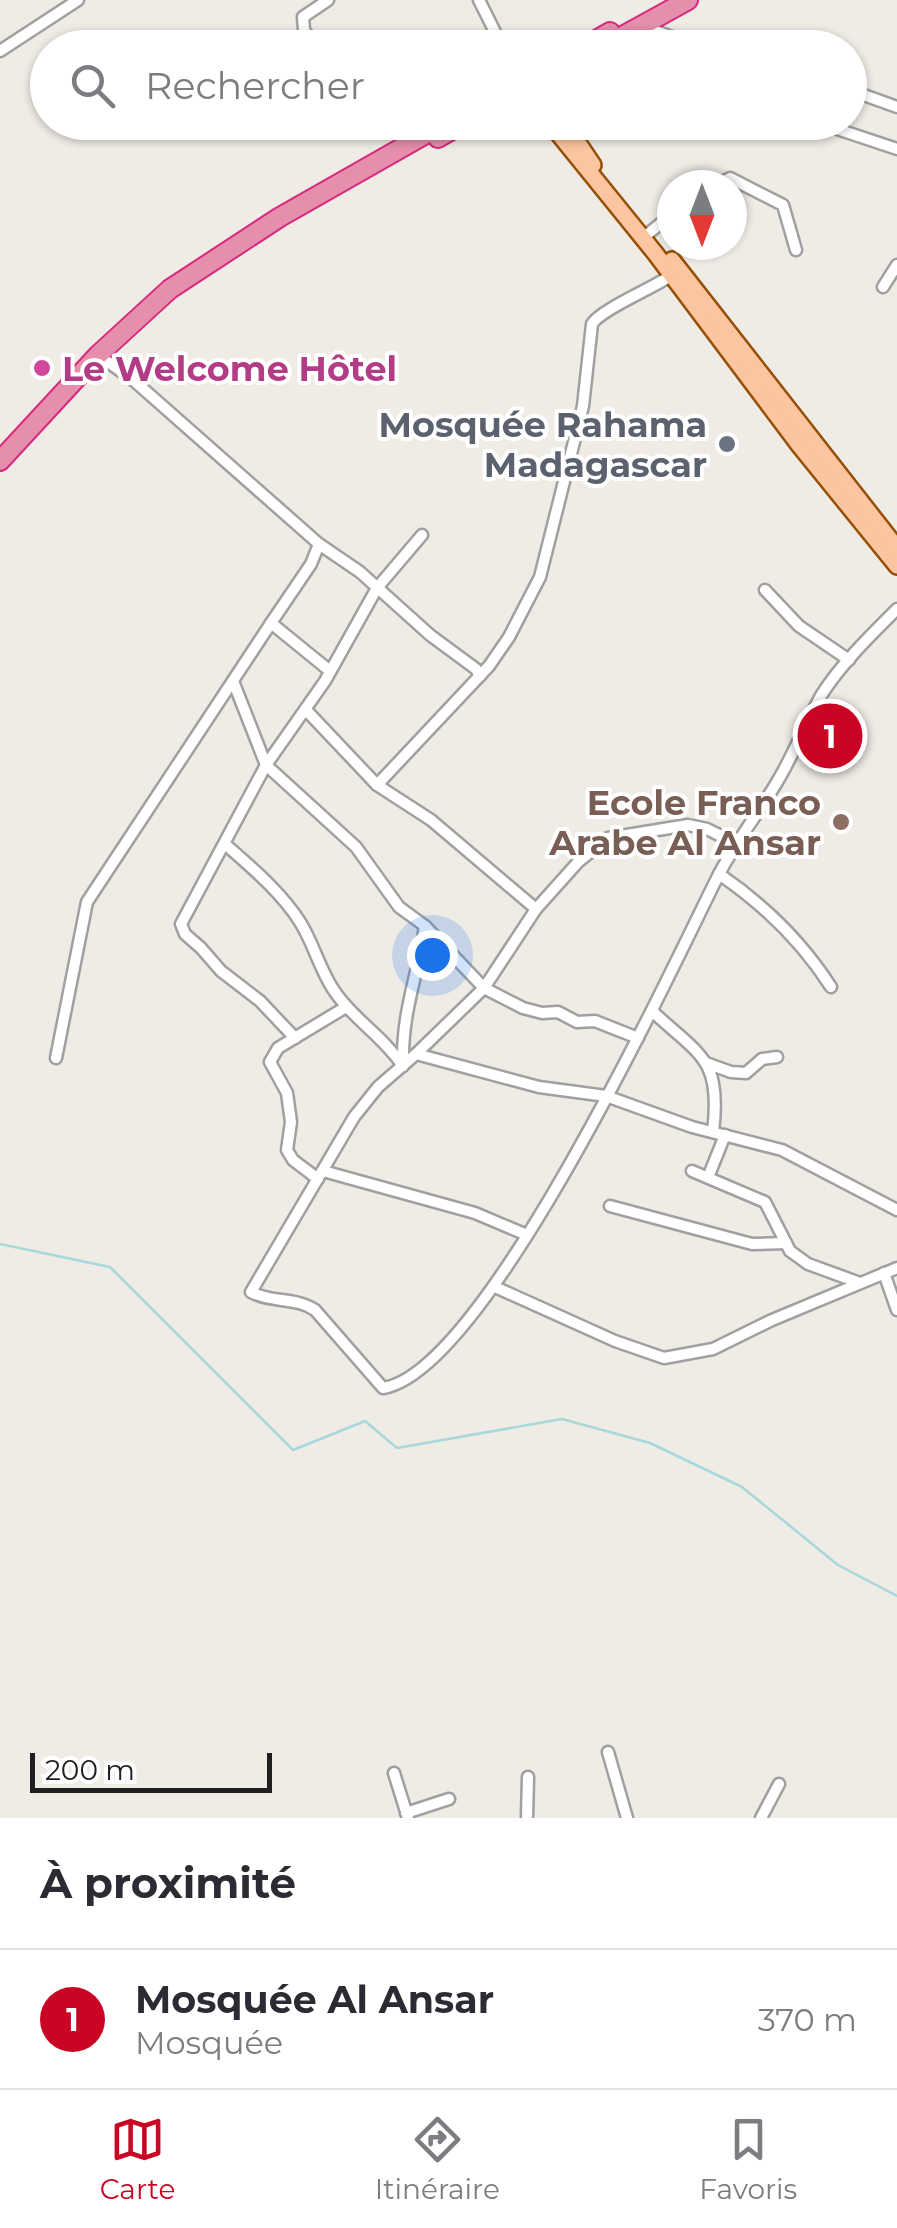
<!DOCTYPE html>
<html lang="fr">
<meta charset="utf-8">
<style>
body{margin:0;font-family:Montserrat,sans-serif;background:#f7f7f7;color:#2b2b33}
.compass{position:absolute;left:657px;top:170px;width:90px;height:90px;border-radius:50%;background:#fff;box-shadow:0 2px 8px #0004;rotate:180deg}
.scale{position:absolute;left:30px;bottom:25px;width:242px;box-sizing:border-box;padding-left:10px;border:5px solid #1f1f1f;border-top:0;font-size:28px;line-height:35px;white-space:nowrap;color:#1f1f1f;-webkit-text-stroke:8px #fff;paint-order:stroke}
.you{position:absolute;left:432px;top:955px;width:35px;height:35px;margin:-25px;border:8px solid #fff;border-radius:50%;background:#1a73e8;box-shadow:0 0 0 15px #1a73e833}
.badge{display:grid;place-items:center;width:65px;height:65px;border-radius:50%;background:#c90523;color:#fff;font-size:32px;font-weight:700}
.pin{position:absolute;translate:-50% -50%;border:5px solid #fff;box-shadow:0 2px 10px #0006}
.list{margin:0;padding:0;list-style:none}
h2{display:flex;justify-content:space-between;align-items:center;height:130px;margin:0;padding:0 40px;font-size:42px}
h2 small{font-size:32px;font-weight:400;color:#7c7c81}
.list li{display:grid;grid-template-columns:65px 1fr auto;gap:30px;align-items:center;box-sizing:border-box;height:140px;padding:0 40px;border-top:2px solid #e1e1e2}
.list b{display:block;font-size:38px;white-space:nowrap}
.list p{margin:0;font-size:32px;white-space:nowrap;color:#7c7c81}
.list em{font-size:32px;font-style:normal;color:#7c7c81}
.icon{flex:none;width:55px;height:55px;fill:none;stroke:currentColor;stroke-width:2;stroke-linecap:round;stroke-linejoin:round}
.map{position:relative;flex:none;width:897px;height:1818px;overflow:hidden}
.search{position:absolute;background:#fff;box-shadow:0 2px 8px #0004;left:30px;right:30px;top:30px;height:110px;display:flex;align-items:center;gap:25px;box-sizing:border-box;padding:0 35px;border-radius:55px;color:#7c7c81;font-size:38px}
.sheet{height:270px;background:#fff}
nav{display:flex;justify-content:space-around;align-items:center;box-sizing:border-box;height:140px;border-top:2px solid #e1e1e2;background:#fff;font-size:28px;color:#7c7c81}
nav a{display:grid;justify-items:center;gap:5px}
nav .on{color:#c90523}
.map>svg:first-child{display:block}
.lines{fill:none;stroke-linecap:round;stroke-linejoin:round}
.stream{stroke:#a7d8dc;stroke-width:2.5}
.street-casing{stroke:#a0a0a0;stroke-width:15}
.primary-casing{stroke:#964f04;stroke-width:20}
.highway-casing{stroke:#d7297f;stroke-width:22}
.street{stroke:#fff;stroke-width:10}
.primary{stroke:#fac5a0;stroke-width:15}
.highway{stroke:#e58fac;stroke-width:18}
.hotel-dot{fill:#d1479c;stroke:#fff;stroke-width:4}
.worship-dot{fill:#6b7280;stroke:#fff;stroke-width:4}
.education-dot{fill:#8d6e63;stroke:#fff;stroke-width:4}
.labels{text-anchor:middle;dominant-baseline:central;stroke-width:8;stroke-linejoin:round;paint-order:stroke}
.hotel-label{font-size:35px;font-weight:bold;fill:#b23c85;stroke:#fff;text-anchor:start}
.worship-label{font-size:35px;font-weight:bold;fill:#5b616d;stroke:#fff;text-anchor:end}
.education-label{font-size:35px;font-weight:bold;fill:#785e54;stroke:#fff;text-anchor:end}
</style>
<div class="map">
<svg width="897" height="1818" viewBox="0 0 897 1818">
<rect width="100%" height="100%" fill="#efebe5"/>
<g class="lines">
<!-- stream -->
<path class="stream" d="M0 1244 110 1267 293 1450 365 1421 397 1448 562 1419 650 1443 742 1487 838 1565 897 1596"/>
<!-- street casing -->
<g class="street-casing">
<g id="street">
<path d="M479 0 503 48"/>
<path d="M642 26 702 48"/>
<path d="M314 45 304 30 303 17 328 0"/>
<path d="M0 51 78 0"/>
<path d="M850 90 897 107"/>
<path d="M816 122 897 149"/>
<path d="M715 185 730 178 783 205 796 250"/>
<path d="M649 233 672 214"/>
<path d="M883 287 897 265"/>
<path d="M98 355 132 379 319 544 360 572 430 635 476 669 480 676"/>
<path d="M319 544 311 564 271 623 330 671"/>
<path d="M765 590 799 626 849 660"/>
<path d="M897 609C871 635 842 663 822 694 806 722 794 754 777 782 758 814 734 844 717 878 669 974 485 1373 383 1388L315 1310C296 1297 271 1303 251 1292L354 1117 378 1087 416 1054 539 1087 606 1096 692 1127 782 1150 897 1210"/>
<path d="M233 681 266 765 356 847 399 907 425 926 484 988 523 1008 542 1013 558 1012 577 1022 595 1021 638 1038"/>
<path d="M306 710 377 785 431 820 536 909"/>
<path d="M377 785 489 666 509 637 540 577 583 406 592 324C600 310 653 288 672 275"/>
<path d="M225 844C251 867 281 892 300 922 314 944 320 971 335 992 353 1019 383 1036 403 1066"/>
<path d="M719 874C763 904 802 942 831 987"/>
<path d="M652 1011C700 1056 722 1058 713 1132"/>
<path d="M295 1038 260 1001 221 971 201 948 185 934 181 924 266 765 325 681 377 588 422 535"/>
<path d="M416 1054 484 988 536 909 579 861 608 838 688 825 707 829 737 844"/>
<path d="M56 1058 87 902 271 623"/>
<path d="M403 1062C402 1011 418 975 425 926"/>
<path d="M706 1063 731 1072 746 1073 762 1059 777 1057"/>
<path d="M323 1171 475 1213 527 1235"/>
<path d="M692 1171 765 1202 790 1251 808 1264 860 1283"/>
<path d="M709 1175 725 1135"/>
<path d="M318 1179 293 1160 287 1150 291 1122 287 1093 270 1062 278 1048 346 1007"/>
<path d="M610 1206 752 1244 786 1243"/>
<path d="M884 1273 897 1310"/>
<path d="M495 1287 615 1341 664 1358 713 1349 772 1320 897 1268"/>
<path d="M608 1752 627 1818"/>
<path d="M394 1773 408 1818"/>
<path d="M406 1813 449 1799"/>
<path d="M527 1818 528 1777"/>
<path d="M761 1818 779 1784"/>
</g>
</g>
<!-- primary casing -->
<g class="primary-casing">
<g id="primary">
<path d="M549 122 655 253 799 445 897 566"/>
<path d="M564 122 593 165"/>
<path d="M672 260 897 548"/>
</g>
</g>
<!-- highway casing -->
<g class="highway-casing">
<g id="highway">
<path d="M582 48 610 32"/>
<path d="M601 48 688 0"/>
<path d="M438 138 466 122"/>
<path d="M0 461 98 355 170 289 280 217 447 122"/>
</g>
</g>
<!-- street -->
<use href="#street" class="street"/>
<!-- primary -->
<use href="#primary" class="primary"/>
<!-- highway -->
<use href="#highway" class="highway"/>
</g>
<!-- markers -->
<circle class="hotel-dot" cx="42" cy="368" r="10"/>
<circle class="worship-dot" cx="727" cy="444" r="10"/>
<circle class="education-dot" cx="841" cy="822" r="10"/>
<g class="labels">
<!-- hotel labels -->
<g class="hotel-label">
<text x="62" y="368">Le Welcome Hôtel</text>
</g>
<!-- worship labels -->
<g class="worship-label">
<text x="707" y="424">Mosquée Rahama<tspan x="707" dy="40">Madagascar</tspan></text>
</g>
<!-- education labels -->
<g class="education-label">
<text x="821" y="802">Ecole Franco<tspan x="821" dy="40">Arabe Al Ansar</tspan></text>
</g>
</g>
</svg>
<svg class="compass" viewBox="-18 -18 36 36"><path d="M0-13l5 13h-10z" fill="#e53935"/><path d="M0 13l5-13h-10z" fill="#7c7c81"/></svg>
<div class="scale">200 m</div>
<div class="you"></div>
<div class="pin badge" style="left:830px;top:736px">1</div>
<div class="search"><svg class="icon" aria-label="search" viewBox="0 0 24 24"><circle cx="10" cy="10" r="6"/><path d="M15 15l6 6"/></svg>Rechercher</div>
</div>
<section class="sheet">
<h2>À proximité<small></small></h2>
<ul class="list">
<li><span class="badge">1</span><div><b>Mosquée Al Ansar</b><p>Mosquée</p></div><em>370 m</em></li>
</ul>
</section>
<nav>
<a class="on"><svg class="icon" aria-label="map" viewBox="0 0 24 24"><path d="M3 6l6-2 6 2 6-2v14l-6 2-6-2-6 2zM9 4v14M15 6v14"/></svg>Carte</a>
<a><svg class="icon" aria-label="directions" viewBox="0 0 24 24"><path d="M12 3l9 9-9 9-9-9zM9 14v-3h6M13 9l2 2-2 2"/></svg>Itinéraire</a>
<a><svg class="icon" aria-label="saved" viewBox="0 0 24 24"><path d="M7 4h10v16l-5-4-5 4z"/></svg>Favoris</a>
</nav>
